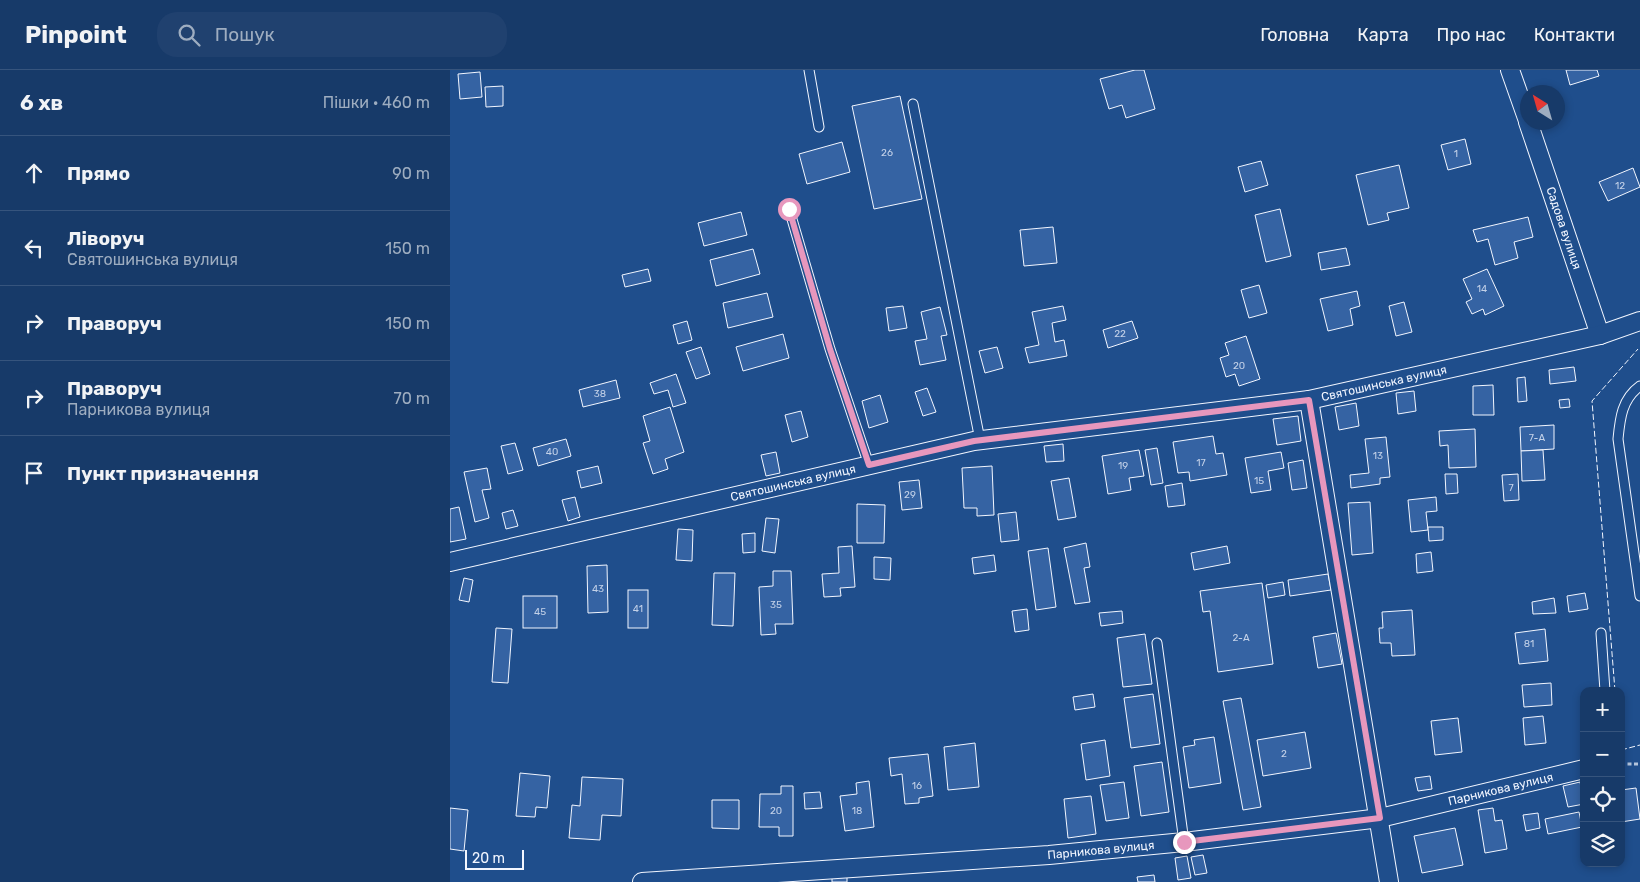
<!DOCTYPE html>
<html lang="uk">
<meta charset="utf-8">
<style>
body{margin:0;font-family:Rubik,sans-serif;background:#20416f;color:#f1f3f6}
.controls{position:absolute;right:15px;bottom:15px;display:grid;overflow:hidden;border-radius:10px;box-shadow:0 2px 8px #0003}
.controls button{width:45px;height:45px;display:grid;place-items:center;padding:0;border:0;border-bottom:1px solid #36547d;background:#173a69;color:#f1f3f6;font:25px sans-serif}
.compass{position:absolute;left:1070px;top:15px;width:45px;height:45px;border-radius:50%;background:#173a69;box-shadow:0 2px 8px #0003;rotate:323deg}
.scale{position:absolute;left:15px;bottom:12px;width:59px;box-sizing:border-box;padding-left:5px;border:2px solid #f2f6ff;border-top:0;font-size:14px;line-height:18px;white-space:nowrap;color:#f2f6ff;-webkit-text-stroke:4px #1f4e8c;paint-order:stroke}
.stop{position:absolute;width:15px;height:15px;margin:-11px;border:4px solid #e797bd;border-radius:50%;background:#fff}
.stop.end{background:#e797bd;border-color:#fff;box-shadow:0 1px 5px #0008}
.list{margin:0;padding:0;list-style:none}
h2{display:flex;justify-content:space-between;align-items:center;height:65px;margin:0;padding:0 20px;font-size:21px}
h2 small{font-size:16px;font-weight:400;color:#9eadc0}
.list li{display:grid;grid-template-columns:32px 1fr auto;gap:15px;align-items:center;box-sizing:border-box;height:75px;padding:0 20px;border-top:1px solid #36547d}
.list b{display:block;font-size:19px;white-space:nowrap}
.list p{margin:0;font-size:16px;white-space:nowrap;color:#9eadc0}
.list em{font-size:16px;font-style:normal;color:#9eadc0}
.icon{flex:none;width:28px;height:28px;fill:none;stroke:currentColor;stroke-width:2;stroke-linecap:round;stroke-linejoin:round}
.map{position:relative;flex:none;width:1190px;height:812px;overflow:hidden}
header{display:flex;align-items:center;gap:30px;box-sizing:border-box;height:70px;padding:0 25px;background:#173a69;border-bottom:1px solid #36547d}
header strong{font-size:24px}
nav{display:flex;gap:28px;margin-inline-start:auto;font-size:18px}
.search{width:350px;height:45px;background:#20416f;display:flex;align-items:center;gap:12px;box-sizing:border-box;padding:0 18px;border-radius:20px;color:#9eadc0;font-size:19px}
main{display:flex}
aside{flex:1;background:#173a69}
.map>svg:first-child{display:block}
.building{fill:#3563a3;stroke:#f2f6ff}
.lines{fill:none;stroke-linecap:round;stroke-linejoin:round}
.service-casing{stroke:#f2f6ff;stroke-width:11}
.minor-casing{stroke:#f2f6ff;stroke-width:20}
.path{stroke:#b3c4dc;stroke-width:3;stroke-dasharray:4 2.5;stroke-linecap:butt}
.service{stroke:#1f4e8c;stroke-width:9}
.minor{stroke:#1f4e8c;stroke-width:18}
.fence{stroke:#f2f6ff;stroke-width:1;stroke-dasharray:6 2.5;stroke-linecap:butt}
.route{stroke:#e797bd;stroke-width:6}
.labels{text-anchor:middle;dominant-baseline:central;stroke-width:4;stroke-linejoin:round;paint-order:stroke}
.number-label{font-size:10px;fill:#c3d1e8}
.street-label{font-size:12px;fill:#f2f6ff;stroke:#1f4e8c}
</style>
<header>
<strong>Pinpoint</strong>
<div class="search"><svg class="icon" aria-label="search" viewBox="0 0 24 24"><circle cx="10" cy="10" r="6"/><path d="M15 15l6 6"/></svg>Пошук</div>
<nav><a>Головна</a><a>Карта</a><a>Про нас</a><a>Контакти</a></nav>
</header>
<main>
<aside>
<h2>6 хв<small>Пішки · 460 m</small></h2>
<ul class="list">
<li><svg class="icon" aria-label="ahead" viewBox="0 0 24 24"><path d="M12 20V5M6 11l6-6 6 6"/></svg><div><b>Прямо</b></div><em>90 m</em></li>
<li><svg class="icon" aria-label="left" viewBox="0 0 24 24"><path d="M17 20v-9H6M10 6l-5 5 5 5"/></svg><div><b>Ліворуч</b><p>Святошинська вулиця</p></div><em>150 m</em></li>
<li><svg class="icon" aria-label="right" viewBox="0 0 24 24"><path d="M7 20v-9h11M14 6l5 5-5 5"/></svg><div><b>Праворуч</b></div><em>150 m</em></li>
<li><svg class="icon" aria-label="right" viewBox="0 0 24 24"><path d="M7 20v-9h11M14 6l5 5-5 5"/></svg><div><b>Праворуч</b><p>Парникова вулиця</p></div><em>70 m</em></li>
<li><svg class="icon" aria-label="arrive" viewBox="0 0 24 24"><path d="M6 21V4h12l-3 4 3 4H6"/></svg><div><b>Пункт призначення</b></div></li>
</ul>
</aside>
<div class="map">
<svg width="1190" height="812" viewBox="0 0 1190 812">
<rect width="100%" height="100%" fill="#1f4e8c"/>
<!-- building -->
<g class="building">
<path d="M685 0H694L705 39 676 48 672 35 659 39 650 9Z"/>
<path d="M1116 0H1147L1149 6 1120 15Z"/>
<path d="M30 2 32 27 10 29 8 4Z"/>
<path d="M53 16V36L36 37 35 17Z"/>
<path d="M450 26 472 129 424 139 402 36Z"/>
<path d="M1015 69 1021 94 998 100 991 75Z"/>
<path d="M392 72 400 102 357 114 349 84Z"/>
<path d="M811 91 818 115 795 122 788 97Z"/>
<path d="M949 95 959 138 937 143 939 150 918 155 906 105Z"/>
<path d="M1183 98 1190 117 1158 131 1149 112Z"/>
<path d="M830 139 841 186 816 192 805 145Z"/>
<path d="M291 142 297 165 254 176 248 153Z"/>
<path d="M1078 147 1083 167 1064 172 1068 188 1045 195 1038 169 1027 172 1023 160Z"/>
<path d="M603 157 607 193 574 196 570 160Z"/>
<path d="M896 178 900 195 871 200 868 183Z"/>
<path d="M303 179 310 204 266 216 260 190Z"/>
<path d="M198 199 201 211 175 217 172 205Z"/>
<path d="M1037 199 1054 236 1035 245 1033 239 1022 244 1016 232 1022 229 1013 209Z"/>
<path d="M809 215 817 243 799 248 791 220Z"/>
<path d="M907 221 910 236 900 239 903 255 878 261 870 229Z"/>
<path d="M317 223 323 247 278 258 273 233Z"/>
<path d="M954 232 962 262 946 266 939 236Z"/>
<path d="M453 236 457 258 439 261 436 238Z"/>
<path d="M613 236 616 250 602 253 605 272 614 270 617 286 579 293 575 278 589 275 582 242Z"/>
<path d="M490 237 497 265 491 266 496 290 470 295 465 271 477 269 471 242Z"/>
<path d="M237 251 242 270 228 274 223 255Z"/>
<path d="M682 251 688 268 658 278 653 260Z"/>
<path d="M333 264 339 288 293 301 286 277Z"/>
<path d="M796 266 810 309 789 316 785 304 776 307 770 288 779 285 775 273Z"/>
<path d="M251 277 260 304 246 309 236 282Z"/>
<path d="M547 277 553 298 535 303 529 281Z"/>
<path d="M1124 297 1126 311 1100 314 1099 300Z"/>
<path d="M226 304 236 333 223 337 218 320 204 324 200 313Z"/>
<path d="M1075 307 1077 331 1068 332 1067 308Z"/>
<path d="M166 310 170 328 133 337 129 320Z"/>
<path d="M1043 315 1044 345H1023V316Z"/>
<path d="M477 318 486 342 473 346 465 322Z"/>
<path d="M964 321 966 341 948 344 946 323Z"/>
<path d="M430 325 438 352 419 358 412 331Z"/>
<path d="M1119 329 1120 337 1110 338 1109 330Z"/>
<path d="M906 333 909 356 889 360 885 337Z"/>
<path d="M220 337 234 382 215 389 218 399 203 404 193 373 200 371 193 346Z"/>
<path d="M351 341 358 367 342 372 335 345Z"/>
<path d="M848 346 851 371 827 375 823 349Z"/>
<path d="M1104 355V379L1071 381 1070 357Z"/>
<path d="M1025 359 1026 397 999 398 998 375 990 376 989 361Z"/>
<path d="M763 366 766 384 773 383 777 405 740 411 739 402 728 403 723 372Z"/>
<path d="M936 367 940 407 930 408V414L901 418 900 405 919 403 915 369Z"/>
<path d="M116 369 121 386 88 396 83 378Z"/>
<path d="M65 373 73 400 58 404 51 376Z"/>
<path d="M613 374 614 391 596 392 594 376Z"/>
<path d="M707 378 713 413 701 415 695 380Z"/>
<path d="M689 380 694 406 679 408 681 420 658 424 652 386Z"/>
<path d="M1093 380 1095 410 1072 411 1071 381Z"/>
<path d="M326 382 330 403 316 406 311 385Z"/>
<path d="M831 382 834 398 818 401 821 420 801 423 795 388Z"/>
<path d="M853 390 857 418 842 420 838 393Z"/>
<path d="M148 396 152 413 131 418 127 401Z"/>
<path d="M542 396 544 445 527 446V438H514L512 398Z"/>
<path d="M37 398 41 419 32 420 39 448 25 452 14 402Z"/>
<path d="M995 404H1007L1008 423 996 424Z"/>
<path d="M1068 404 1069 430 1054 431 1052 405Z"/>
<path d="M619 408 626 447 608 450 601 411Z"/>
<path d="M469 410 472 438 452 440 449 412Z"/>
<path d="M732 413 735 435 718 437 715 416Z"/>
<path d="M125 427 130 447 118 451 112 430Z"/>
<path d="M986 427 987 441 976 442 978 460 961 462 958 430Z"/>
<path d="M920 432 923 483 902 485 898 433Z"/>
<path d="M407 434 435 435 434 473H407Z"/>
<path d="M9 437 16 469 0 472V439Z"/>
<path d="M63 440 68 456 56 459 52 443Z"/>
<path d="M566 442 569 470 551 472 548 444Z"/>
<path d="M316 448 329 449 325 483 312 481Z"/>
<path d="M978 457H993V470L979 471Z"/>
<path d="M228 459 243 460 242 491 226 490Z"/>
<path d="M305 463V482L293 483 292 464Z"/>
<path d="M636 473 640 497 634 498 640 532 625 534 614 478Z"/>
<path d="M402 476 405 517 390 518 391 526 374 527 372 504 389 503 388 477Z"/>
<path d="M777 476 780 493 744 500 741 483Z"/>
<path d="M598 478 606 537 586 540 578 481Z"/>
<path d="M981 482 983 501 967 503 966 484Z"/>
<path d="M544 485 546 501 524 504 522 488Z"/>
<path d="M424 487 441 488 440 510 424 509Z"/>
<path d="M157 495 158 542 138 543 137 496Z"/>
<path d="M323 501H341L343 554H325L326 564 311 565 309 517 323 516Z"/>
<path d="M264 503H285L283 556 262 555Z"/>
<path d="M878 504 881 520 840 526 838 510Z"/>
<path d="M14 508 23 510 19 532 9 530Z"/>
<path d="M833 512 835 525 818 528 816 515Z"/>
<path d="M812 513 823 594 768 602 760 541 753 542 750 521Z"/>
<rect x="178" y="520" width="20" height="38"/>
<path d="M1135 523 1138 539 1119 542 1117 526Z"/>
<rect x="73" y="526" width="34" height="32"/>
<path d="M1104 528 1106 543 1083 544 1082 532Z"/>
<path d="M577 539 579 560 565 562 562 541Z"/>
<path d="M962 540 965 585 942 586 941 573H930L929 558H933L932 542Z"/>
<path d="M672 541 673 553 651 556 649 543Z"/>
<path d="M46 558 62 559 58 613 42 612Z"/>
<path d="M1095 559 1098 591 1069 594 1065 563Z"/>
<path d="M886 563 892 594 868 598 863 567Z"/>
<path d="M695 564 702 614 673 617 667 568Z"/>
<path d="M1101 613 1102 635 1074 637 1072 615Z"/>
<path d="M643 624 645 637 625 640 623 627Z"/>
<path d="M703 624 710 674 681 678 674 628Z"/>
<path d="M791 628 811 737 793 740 773 631Z"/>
<path d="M1093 646 1096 673 1075 675 1073 648Z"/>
<path d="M1008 648 1012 682 985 685 981 651Z"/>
<path d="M855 662 861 698 813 706 807 670Z"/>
<path d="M764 667 771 713 739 718 733 677 745 675 744 670Z"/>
<path d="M655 670 660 706 636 710 631 674Z"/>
<path d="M525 673 529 717 498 720 494 677Z"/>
<path d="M478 684 483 726 469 728V733L455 734 452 704 441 706 439 688Z"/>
<path d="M712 692 719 742 691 746 684 696Z"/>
<path d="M70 703 100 706 97 738 86 737 85 747 66 746Z"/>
<path d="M980 706 982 719 968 721 965 708Z"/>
<path d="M132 707 173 709 171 746 152 745 150 770 119 768 122 735 130 736Z"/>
<path d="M419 711 424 757 395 761 390 726 407 724 406 713Z"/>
<path d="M674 712 679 748 656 751 650 715Z"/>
<path d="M1130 712 1134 734 1118 737 1113 716Z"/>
<path d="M331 716H343V766H329V757H309L310 724H331Z"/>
<path d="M1186 718 1190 749 1171 752V720Z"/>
<path d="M370 722 372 738 355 739 354 723Z"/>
<path d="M641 726 646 764 618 768 614 729Z"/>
<path d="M262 730H289V759L262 758Z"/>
<path d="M0 738 18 740 14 781 0 779Z"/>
<path d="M1043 738 1045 751 1052 750 1057 779 1035 783 1028 740Z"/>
<path d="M1129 742 1132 757 1098 764 1095 749Z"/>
<path d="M1088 743 1090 758 1076 761 1073 745Z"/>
<path d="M1005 758 1013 795 972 803 964 766Z"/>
<path d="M753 785 757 803 745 805 741 787Z"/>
<path d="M737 786 741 808 728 810 725 788Z"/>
<path d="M704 805 705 812H688L687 807Z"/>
<path d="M397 806V812H382V807Z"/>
</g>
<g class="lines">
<!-- service casing -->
<g class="service-casing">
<g id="service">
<path d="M359 0 369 57"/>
<path d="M463 34 530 370"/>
<path d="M339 139 380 279 419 395"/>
<path d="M1190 316C1172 329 1170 348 1168 369L1190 526"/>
<path d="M1151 563 1155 621"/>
<path d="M707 573 734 772"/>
</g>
</g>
<!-- minor casing -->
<g class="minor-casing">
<g id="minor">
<path d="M1060 0 1078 51"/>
<path id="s1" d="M1078 52 1150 265"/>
<path d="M859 330 939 812"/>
<path id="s2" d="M0 492 524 371 859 330 1150 265 1190 251"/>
<path id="s3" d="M192 812 599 785 734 772 930 748 1134 699"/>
</g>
</g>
<!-- path -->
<path class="path" d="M1171 694H1190"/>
<!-- service -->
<use href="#service" class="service"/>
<!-- minor -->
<use href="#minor" class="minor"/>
<!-- fence -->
<g class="fence">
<path d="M1165 621 1142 331 1188 279"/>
<path d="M1171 680 1190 675"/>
</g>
</g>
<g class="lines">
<!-- route -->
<path class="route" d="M339 139 380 279 419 395 524 371 859 330 930 748 734 772"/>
</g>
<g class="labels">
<!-- number labels -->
<g class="number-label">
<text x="437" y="83">26</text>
<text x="1006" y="84">1</text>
<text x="1170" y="116">12</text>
<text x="1032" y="219">14</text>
<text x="670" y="264">22</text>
<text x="789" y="296">20</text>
<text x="150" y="324">38</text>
<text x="1087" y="368">7-А</text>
<text x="102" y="382">40</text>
<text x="928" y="386">13</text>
<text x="751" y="393">17</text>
<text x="673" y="396">19</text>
<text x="809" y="411">15</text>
<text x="1061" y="418">7</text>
<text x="460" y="425">29</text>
<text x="148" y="519">43</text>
<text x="326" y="535">35</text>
<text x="188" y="539">41</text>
<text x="90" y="542">45</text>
<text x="791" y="568">2-А</text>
<text x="1079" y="574">81</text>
<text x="834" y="684">2</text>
<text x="467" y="716">16</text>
<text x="326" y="741">20</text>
<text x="407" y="741">18</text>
</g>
<!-- street labels -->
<g class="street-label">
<text stroke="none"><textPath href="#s1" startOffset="112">Садова вулиця</textPath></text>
<text stroke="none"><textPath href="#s2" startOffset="952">Святошинська вулиця</textPath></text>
<text stroke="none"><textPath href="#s2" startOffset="352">Святошинська вулиця</textPath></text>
<text stroke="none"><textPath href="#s3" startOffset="865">Парникова вулиця</textPath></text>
<text stroke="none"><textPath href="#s3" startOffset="460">Парникова вулиця</textPath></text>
</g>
</g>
</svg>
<div class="controls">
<button>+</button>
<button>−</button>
<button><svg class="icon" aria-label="locate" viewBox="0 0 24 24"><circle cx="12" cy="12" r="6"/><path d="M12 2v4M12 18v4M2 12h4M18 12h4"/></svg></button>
<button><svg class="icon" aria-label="layers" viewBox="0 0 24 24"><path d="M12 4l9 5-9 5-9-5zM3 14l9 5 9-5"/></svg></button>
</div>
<svg class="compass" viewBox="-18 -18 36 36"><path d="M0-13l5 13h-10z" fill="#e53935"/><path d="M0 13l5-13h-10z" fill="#9eadc0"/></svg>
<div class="scale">20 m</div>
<div class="stop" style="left:339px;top:139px"></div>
<div class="stop end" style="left:734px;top:772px"></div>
</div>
</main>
